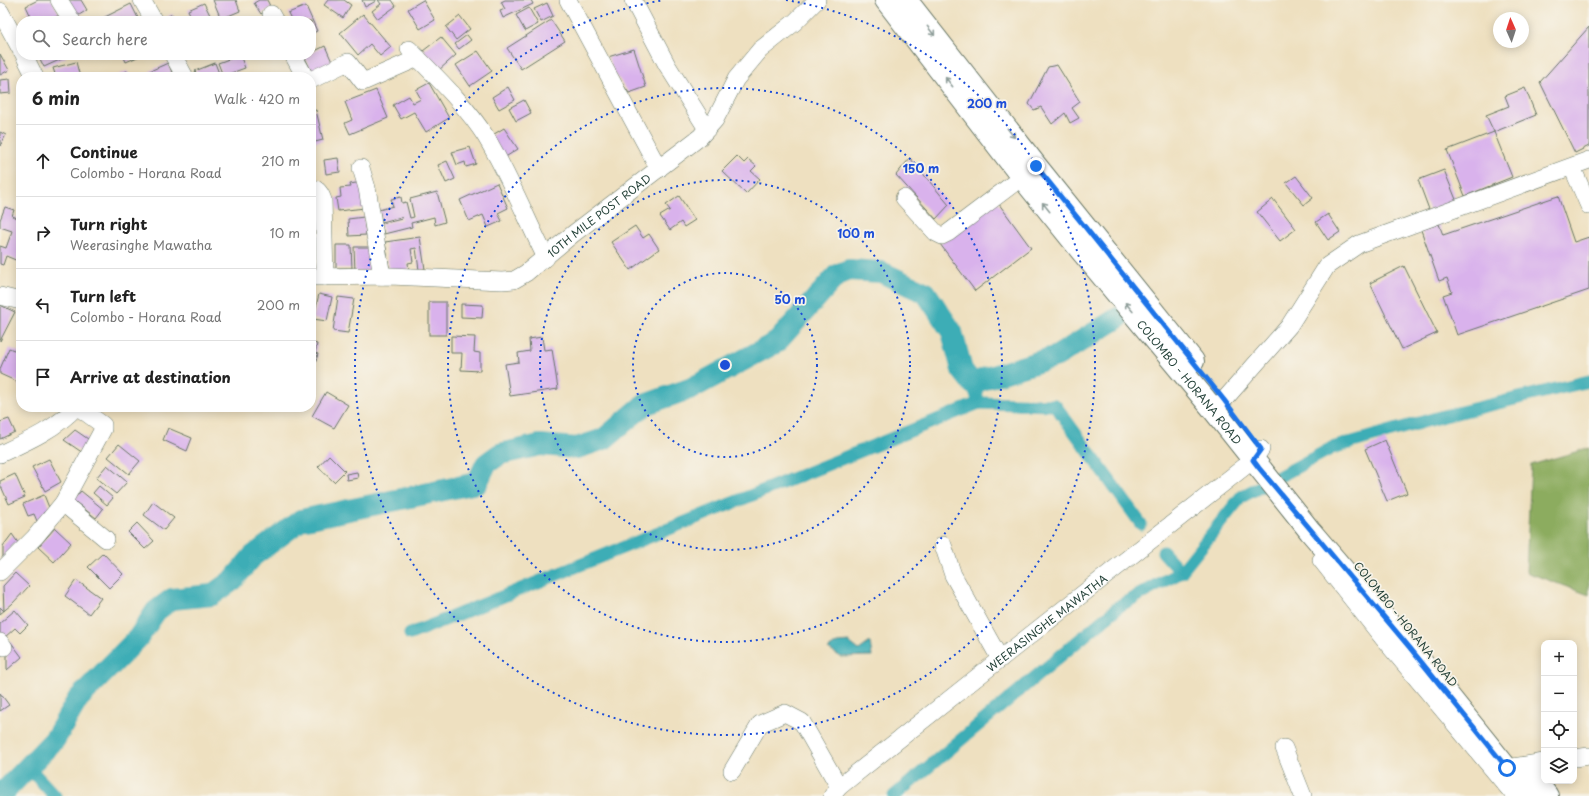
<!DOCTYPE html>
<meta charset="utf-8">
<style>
body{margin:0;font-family:"Playpen Sans",sans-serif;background:#f6f6f6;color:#222}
.controls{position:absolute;right:12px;bottom:12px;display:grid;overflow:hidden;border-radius:8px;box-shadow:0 2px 10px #0003}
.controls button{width:36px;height:36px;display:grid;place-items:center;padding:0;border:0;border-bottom:1px solid #e0e0e0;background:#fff;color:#222;font:20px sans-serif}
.compass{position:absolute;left:1493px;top:12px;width:36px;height:36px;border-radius:50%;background:#fff;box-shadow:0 2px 10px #0003;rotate:357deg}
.stop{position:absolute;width:12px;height:12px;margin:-9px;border:3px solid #1a73e8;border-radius:50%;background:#fff}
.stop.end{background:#1a73e8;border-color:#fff;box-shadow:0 1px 4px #0008}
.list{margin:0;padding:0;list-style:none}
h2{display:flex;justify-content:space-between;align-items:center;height:52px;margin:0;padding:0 16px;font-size:17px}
h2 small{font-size:13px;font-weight:400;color:#767676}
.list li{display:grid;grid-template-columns:26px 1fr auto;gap:12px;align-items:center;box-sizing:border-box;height:72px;padding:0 16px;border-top:1px solid #e0e0e0}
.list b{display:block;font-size:15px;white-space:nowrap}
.list p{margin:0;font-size:13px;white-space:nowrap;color:#767676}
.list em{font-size:13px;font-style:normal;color:#767676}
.icon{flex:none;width:22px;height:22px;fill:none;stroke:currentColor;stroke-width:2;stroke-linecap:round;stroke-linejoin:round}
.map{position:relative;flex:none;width:1589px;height:796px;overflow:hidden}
.search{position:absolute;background:#fff;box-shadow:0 2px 10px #0003;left:16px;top:16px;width:300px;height:44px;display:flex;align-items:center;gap:10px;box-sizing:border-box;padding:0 14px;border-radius:16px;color:#767676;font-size:15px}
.panel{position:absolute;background:#fff;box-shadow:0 2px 10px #0003;left:16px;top:72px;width:300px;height:340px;border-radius:16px}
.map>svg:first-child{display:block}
.forest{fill:#8cac5f;stroke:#56744a}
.water{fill:#3cadb6;stroke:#2e7575}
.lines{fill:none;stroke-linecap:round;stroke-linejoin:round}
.canal{stroke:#3cadb6;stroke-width:13}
.river{stroke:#3cadb6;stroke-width:22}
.building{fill:#d9b2ec}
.minor-casing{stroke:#677665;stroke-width:18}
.major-casing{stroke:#677665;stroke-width:24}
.minor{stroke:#fff;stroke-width:17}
.major{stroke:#fff;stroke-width:22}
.oneway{stroke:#8f9e9a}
.route{stroke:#1a73e8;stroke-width:5}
.ring{fill:none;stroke:#1d4ed8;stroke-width:2;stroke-dasharray:2 4}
.labels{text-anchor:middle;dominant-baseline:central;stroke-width:3.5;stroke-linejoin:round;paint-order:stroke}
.street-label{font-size:11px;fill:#1f3d34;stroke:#f7f3e8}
.centre{fill:#1d4ed8;stroke:#f7f3e8;stroke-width:2}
.ring-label{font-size:12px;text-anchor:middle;font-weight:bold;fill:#1d4ed8;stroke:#f7f3e8;stroke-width:3.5;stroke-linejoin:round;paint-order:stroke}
</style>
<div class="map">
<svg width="1589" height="796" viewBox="0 0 1589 796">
<rect width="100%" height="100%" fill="#f7f3e8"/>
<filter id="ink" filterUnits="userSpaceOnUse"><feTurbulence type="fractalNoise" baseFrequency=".025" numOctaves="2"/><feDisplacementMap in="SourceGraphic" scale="8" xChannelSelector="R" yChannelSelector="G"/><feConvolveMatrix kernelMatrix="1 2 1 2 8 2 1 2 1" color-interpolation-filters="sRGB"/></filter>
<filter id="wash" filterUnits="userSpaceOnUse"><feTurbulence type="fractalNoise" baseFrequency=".012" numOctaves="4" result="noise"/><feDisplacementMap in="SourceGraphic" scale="16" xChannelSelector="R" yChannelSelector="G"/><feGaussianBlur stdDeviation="0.9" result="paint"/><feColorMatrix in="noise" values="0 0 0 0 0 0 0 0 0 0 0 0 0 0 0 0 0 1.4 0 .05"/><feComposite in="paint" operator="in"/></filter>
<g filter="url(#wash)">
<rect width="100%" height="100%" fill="#eee0c0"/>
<!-- forest -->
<path class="forest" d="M1589 448V595L1526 572 1531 465Z"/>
<!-- water -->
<path class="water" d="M849 642 859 650 870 642 872 656 841 657 828 649 837 643Z"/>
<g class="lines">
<!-- canal -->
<g class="canal">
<path d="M979 403 1055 405 1141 524"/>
<path d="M1163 552 1181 572"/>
<path d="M410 634 979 403 973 384"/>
<path d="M28 767 55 796"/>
<path d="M894 796 1121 605 1181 572 1241 497 1332 448 1440 417 1589 381"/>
</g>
<!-- river -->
<path class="river" d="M0 796 55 739 78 699 138 638 156 611 172 599 212 595 233 580 253 556 301 520 477 483 486 464 500 454 540 445 577 448 604 439 644 405 692 388 777 342 837 275 849 270 881 272 926 293 952 332 962 370 973 384 986 378 1057 356 1118 318"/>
</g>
<g id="blocks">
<!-- building -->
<g class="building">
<path d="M38 0H52L60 15 48 21H33L26 6Z"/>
<path d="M65 0H81L87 10 76 17Z"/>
<path d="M213 0H236L240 11 221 19Z"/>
<path d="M259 0H267L271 8 261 14 254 3Z"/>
<path d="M328 0H344L351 5 343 18 324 5Z"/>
<path d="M362 0H376V1L365 7Z"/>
<path d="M378 0H392L396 6 378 19 372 11 381 4Z"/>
<path d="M423 0 435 20 420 29 408 9Z"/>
<path d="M505 0H531L533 4 503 18 500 11 505 9 501 2Z"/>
<path d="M204 3 210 15 197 21H193L188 10Z"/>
<path d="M547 3 553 16 541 22 534 9Z"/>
<path d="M131 4 138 18 132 21H97Z"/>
<path d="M306 6 317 31 311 34V21H292L288 13Z"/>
<path d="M529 8 538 24 525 31 516 15Z"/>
<path d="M172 14 175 21H165L164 19Z"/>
<path d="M363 14 391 47 380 56 370 44 358 55 340 33Z"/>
<path d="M460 16 470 29 456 40 446 27Z"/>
<path d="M551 20 565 41 521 69 507 48Z"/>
<path d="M1589 27V146L1575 153 1540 82Z"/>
<path d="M467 35 471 40 459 49 455 44Z"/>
<path d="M441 37 456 55 439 70 423 51Z"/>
<path d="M325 46 333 64 313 74 304 56 311 55V53Z"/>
<path d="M634 49 646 87 629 93 613 71 608 57Z"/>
<path d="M478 51 492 71 470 86 456 65Z"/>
<path d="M0 54 9 70 0 75Z"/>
<path d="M38 55H65L66 57 44 67Z"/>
<path d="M123 55H142L126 62Z"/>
<path d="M240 55 245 68 223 76 218 63Z"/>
<path d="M76 62 80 77H47L55 74 53 68Z"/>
<path d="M168 63 174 77H153L150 71Z"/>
<path d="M215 63 220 76 197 77 195 71Z"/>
<path d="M1057 65 1080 102 1072 108 1079 118 1070 123 1065 113 1052 124 1041 107 1034 110 1029 104 1048 67Z"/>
<path d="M127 71 130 77H115Z"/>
<path d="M10 79 11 93 0 94V80Z"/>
<path d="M429 83 449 118 426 132 414 112 401 119 393 105 409 96 413 103 421 99 416 90Z"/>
<path d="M508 87 515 100 499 109 492 97Z"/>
<path d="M1525 88 1536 115 1494 132 1486 115 1509 106 1505 96Z"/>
<path d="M376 90 388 118 350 134 345 123 352 120 345 102Z"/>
<path d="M524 100 531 113 516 121 509 108Z"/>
<path d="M316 110 323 140 311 143V111Z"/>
<path d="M504 128 518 149 504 158 491 136Z"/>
<path d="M0 132 6 135 0 146Z"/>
<path d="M1494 132 1512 177 1465 196 1447 150Z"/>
<path d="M470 147 476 164 466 167 465 162 457 165 452 152Z"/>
<path d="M737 156 744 163 748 159 756 166 751 171 760 179 746 194 722 171Z"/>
<path d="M338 158 340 172 326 174 324 160Z"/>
<path d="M910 158 949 205 936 219 896 175Z"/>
<path d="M447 161 455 179 446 183 438 165Z"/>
<path d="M1444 170 1457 202 1430 212 1418 180Z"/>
<path d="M1296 176 1313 198 1304 205 1286 183Z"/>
<path d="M362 182 365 208 338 211 336 198 341 197 340 188 351 187 350 184Z"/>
<path d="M497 183 508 208 498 213 502 221 488 227 483 215 469 221 460 200Z"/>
<path d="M437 192 445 222 435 225 434 217 411 223 412 227 384 234 381 224 402 219 401 217 382 222 379 210 393 206 391 199 401 197 402 203 406 202 410 218 414 217 410 199Z"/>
<path d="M679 196 695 220 684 227 681 222 670 230 660 216 670 210 666 205Z"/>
<path d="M1558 196 1574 242 1589 237V290L1457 335 1443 295 1452 292 1447 278 1439 281 1421 230 1439 224 1443 235Z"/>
<path d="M1273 199 1296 229 1280 241 1257 212Z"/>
<path d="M996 200 1031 248 975 291 940 244Z"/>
<path d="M5 207 14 210 12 216 20 219 18 225 21 226V252L18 261 6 256 3 265 0 264V246L6 248 12 231 0 227V220Z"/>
<path d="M1328 214 1340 232 1328 240 1316 222Z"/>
<path d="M364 217 366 235 349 236 348 219Z"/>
<path d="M635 226 643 238 649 234 659 249 630 270 611 242Z"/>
<path d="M420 237 425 269 419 270 416 248 411 249 413 262 408 263 409 270 390 273 385 242Z"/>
<path d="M336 245H351L352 268H336Z"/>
<path d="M354 247H372L373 271 355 272Z"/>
<path d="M1404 266 1437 333 1402 349 1370 283Z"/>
<path d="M319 294 332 297 327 321 313 319Z"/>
<path d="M338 297 354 299 348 333 333 331Z"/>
<rect x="429" y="302" width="17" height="33"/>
<path d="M461 304 483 305 482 318 461 317Z"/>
<path d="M0 305 15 312 0 341Z"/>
<path d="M451 336 475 337 474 352 480 353V371L461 370 462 353H451Z"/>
<path d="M542 337 544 350 552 349 558 389 510 396 505 364 519 362 518 353 530 351 529 339Z"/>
<path d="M311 342 317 344 315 353 318 354 312 374 311 373Z"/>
<path d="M9 348 21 353V388L18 386 20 383 0 374V369Z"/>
<path d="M326 392 348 405 334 428 312 416Z"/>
<path d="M9 419 15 432 0 439V422Z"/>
<path d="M168 428 192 438 187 451 163 440Z"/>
<path d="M75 430 91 441 83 453 64 440Z"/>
<path d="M1385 440 1407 493 1387 501 1365 449Z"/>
<path d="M119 444 140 461 129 474 108 457Z"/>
<path d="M329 455 345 471 334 482 318 467Z"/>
<path d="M49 459 61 482 45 491 32 467Z"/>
<path d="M107 465 127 482 116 494 96 478Z"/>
<path d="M357 472 358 478 347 480 346 474Z"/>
<path d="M15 474 25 497 9 504 0 484V481Z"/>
<path d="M99 486 113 498 107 505 93 493Z"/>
<path d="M81 491 103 509 96 518 73 500Z"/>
<path d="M44 495 50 510 43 513 45 518 37 521 34 514 28 516 23 504Z"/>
<path d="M153 502 174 518 164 530 144 515Z"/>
<path d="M137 523 154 541 145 549 128 532Z"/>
<path d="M55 528 71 543 54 562 38 547Z"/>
<path d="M12 534 21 547 3 563V546Z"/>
<path d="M103 553 123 574 109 588 88 567Z"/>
<path d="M15 573 29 586 12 604 0 614V607L4 611 3 586Z"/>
<path d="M76 580 101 598 89 614 65 596Z"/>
<path d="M15 610 28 625 20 633 15 628 4 638 0 633V623Z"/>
<path d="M10 641 22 657 7 670V644Z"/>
<path d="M0 693 9 705 0 711Z"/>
</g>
</g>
</g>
<g filter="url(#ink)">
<use href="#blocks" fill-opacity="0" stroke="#677665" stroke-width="1"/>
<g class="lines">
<!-- minor casing -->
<g class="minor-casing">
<g id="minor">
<path d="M59 0 72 21"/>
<path d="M142 0 154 21"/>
<path d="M568 0 659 169"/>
<path d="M633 0 667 65 707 129"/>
<path d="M0 11 21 50"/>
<path d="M271 14 275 21"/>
<path d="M409 49C436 77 465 104 486 137 509 175 526 218 546 258"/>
<path d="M24 55 35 77"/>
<path d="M173 55 185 77"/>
<path d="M293 55 305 77"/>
<path d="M311 80 348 62 363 82 418 58"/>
<path d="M1572 167 1589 206"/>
<path d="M361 168 367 188 382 276"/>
<path d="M311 188C318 188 321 194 323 200L325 277"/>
<path d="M904 198 936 233 942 236 948 233 1022 177"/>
<path id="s1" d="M311 277 390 276 502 281 514 280 526 273 573 234 700 137 715 120 736 79 760 50 795 22 817 0"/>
<path d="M0 296 21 301"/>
<path d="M1213 409 1224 400 1289 326 1327 266 1359 244 1589 160"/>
<path d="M0 454C26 442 56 429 76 407"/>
<path d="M63 503 106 539"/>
<path d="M943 545 953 575 1000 659"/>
<path d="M1321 560 1382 637 1515 796"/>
<path d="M0 572 35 537 63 503 103 429V425L78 407"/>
<path d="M0 642 4 647"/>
<path d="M1284 748 1303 796"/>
<path d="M1574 758 1589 756"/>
<path d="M1513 767 1544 762"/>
<path d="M732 771 760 724 785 713 802 722 839 787"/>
<path id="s2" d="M832 796 839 787 1000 659 1253 460 1261 449"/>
</g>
</g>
<!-- major casing -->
<g class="major-casing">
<g id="major">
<path id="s3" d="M886 0 1022 177 1080 249 1213 409 1310 531 1410 648 1529 796"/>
<path d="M906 0 1036 166 1193 361"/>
<path d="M1526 768 1547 796"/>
</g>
</g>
<!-- minor -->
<use href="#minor" class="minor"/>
<!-- major -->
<use href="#major" class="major"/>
</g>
<!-- one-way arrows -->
<defs><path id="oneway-shaft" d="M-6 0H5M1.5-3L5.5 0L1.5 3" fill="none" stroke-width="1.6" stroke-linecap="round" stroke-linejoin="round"/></defs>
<g class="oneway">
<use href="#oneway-shaft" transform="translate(931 31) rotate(52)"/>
<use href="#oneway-shaft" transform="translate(949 82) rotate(-128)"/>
<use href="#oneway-shaft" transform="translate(1011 133) rotate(52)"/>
<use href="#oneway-shaft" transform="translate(1046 207) rotate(-129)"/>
<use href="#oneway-shaft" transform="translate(1129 307) rotate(-130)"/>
</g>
</g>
<g class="lines" filter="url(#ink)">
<!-- route -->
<path class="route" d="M1036 166 1224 400 1261 449 1253 460 1259 468 1410 648 1507 768"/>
</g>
<!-- distance rings -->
<g class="ring">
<circle cx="725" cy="365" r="92"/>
<circle cx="725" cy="365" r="185"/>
<circle cx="725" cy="365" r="277"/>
<path d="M786 0A370 370 0 1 1 664 0"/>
</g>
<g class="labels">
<!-- street labels -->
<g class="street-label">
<text stroke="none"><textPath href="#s1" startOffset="310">10TH MILE POST ROAD</textPath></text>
<text stroke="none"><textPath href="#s3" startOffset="488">COLOMBO - HORANA ROAD</textPath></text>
<text stroke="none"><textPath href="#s2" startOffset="276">WEERASINGHE MAWATHA</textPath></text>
<text transform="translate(1406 624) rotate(51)">COLOMBO - HORANA ROAD</text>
</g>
</g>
<circle cx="725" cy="365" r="6" class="centre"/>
<g class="ring-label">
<text x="987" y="108">200 m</text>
<text x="921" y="173">150 m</text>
<text x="856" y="238">100 m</text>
<text x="790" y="304">50 m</text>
</g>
</svg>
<div class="controls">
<button>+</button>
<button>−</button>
<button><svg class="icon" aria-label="locate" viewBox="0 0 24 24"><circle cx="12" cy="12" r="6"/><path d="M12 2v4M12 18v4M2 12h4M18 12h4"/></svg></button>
<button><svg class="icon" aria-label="layers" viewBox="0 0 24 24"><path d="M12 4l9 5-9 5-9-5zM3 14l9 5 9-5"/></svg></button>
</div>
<svg class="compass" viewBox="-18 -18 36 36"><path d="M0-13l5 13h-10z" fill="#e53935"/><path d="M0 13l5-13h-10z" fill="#767676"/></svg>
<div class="stop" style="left:1507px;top:768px"></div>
<div class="stop end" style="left:1036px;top:166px"></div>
<div class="search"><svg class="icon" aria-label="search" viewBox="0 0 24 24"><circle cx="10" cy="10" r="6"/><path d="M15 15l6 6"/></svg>Search here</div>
<section class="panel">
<h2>6 min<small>Walk · 420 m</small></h2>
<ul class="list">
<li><svg class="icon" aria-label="ahead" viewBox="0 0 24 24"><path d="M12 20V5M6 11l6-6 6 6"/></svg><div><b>Continue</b><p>Colombo - Horana Road</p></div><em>210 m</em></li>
<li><svg class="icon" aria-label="right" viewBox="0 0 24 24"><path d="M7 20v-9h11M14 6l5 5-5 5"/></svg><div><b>Turn right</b><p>Weerasinghe Mawatha</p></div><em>10 m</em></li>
<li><svg class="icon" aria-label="left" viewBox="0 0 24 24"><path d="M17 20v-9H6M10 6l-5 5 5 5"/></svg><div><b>Turn left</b><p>Colombo - Horana Road</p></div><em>200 m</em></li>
<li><svg class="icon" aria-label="arrive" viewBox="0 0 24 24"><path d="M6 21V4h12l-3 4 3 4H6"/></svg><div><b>Arrive at destination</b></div></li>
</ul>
</section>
</div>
